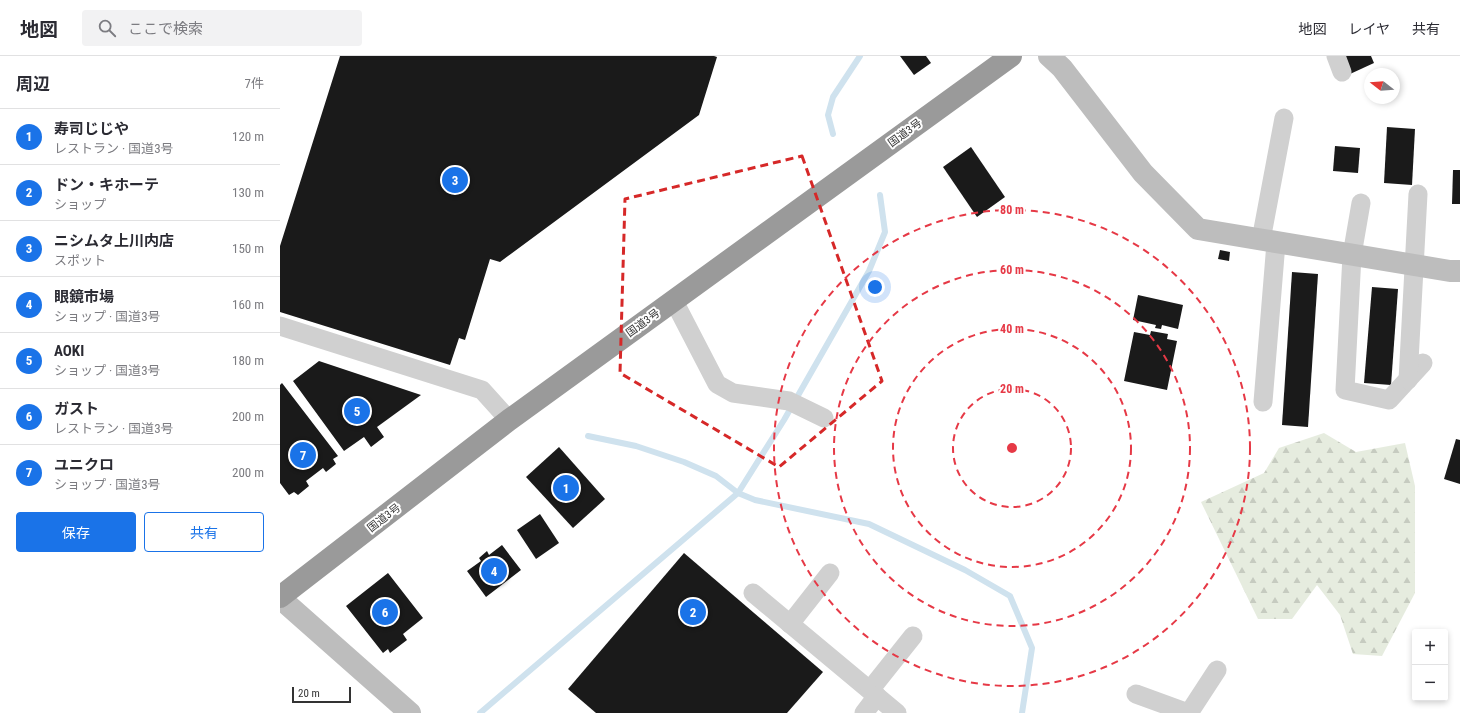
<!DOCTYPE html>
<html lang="ja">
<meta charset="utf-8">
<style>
body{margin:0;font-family:"Roboto Condensed","Noto Sans JP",sans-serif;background:#f2f2f3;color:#2b2b33}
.controls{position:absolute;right:12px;bottom:12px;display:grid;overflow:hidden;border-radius:4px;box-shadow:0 2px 6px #0003}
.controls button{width:36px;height:36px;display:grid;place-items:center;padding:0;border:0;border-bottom:1px solid #e1e1e2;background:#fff;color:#2b2b33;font:20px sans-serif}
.compass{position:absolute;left:1084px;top:12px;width:36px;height:36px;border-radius:50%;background:#fff;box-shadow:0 2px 6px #0003;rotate:287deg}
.scale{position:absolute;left:12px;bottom:10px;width:59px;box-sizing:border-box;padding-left:4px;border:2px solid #333;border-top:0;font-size:11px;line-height:14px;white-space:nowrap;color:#333;-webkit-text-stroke:3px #fff;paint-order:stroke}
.you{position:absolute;left:595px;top:231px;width:14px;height:14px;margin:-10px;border:3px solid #fff;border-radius:50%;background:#1a73e8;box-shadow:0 0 0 6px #1a73e833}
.badge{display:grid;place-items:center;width:26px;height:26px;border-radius:50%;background:#1a73e8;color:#fff;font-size:13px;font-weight:700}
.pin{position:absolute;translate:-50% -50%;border:2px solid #fff;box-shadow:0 1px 4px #0006}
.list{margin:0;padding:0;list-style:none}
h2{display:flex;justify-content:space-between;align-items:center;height:52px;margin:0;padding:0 16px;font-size:17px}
h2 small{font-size:13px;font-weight:400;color:#7c7c81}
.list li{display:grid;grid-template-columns:26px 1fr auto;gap:12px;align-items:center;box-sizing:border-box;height:56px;padding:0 16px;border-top:1px solid #e1e1e2}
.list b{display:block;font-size:15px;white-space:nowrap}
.list p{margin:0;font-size:13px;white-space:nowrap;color:#7c7c81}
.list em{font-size:13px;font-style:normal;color:#7c7c81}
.actions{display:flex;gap:8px;padding:12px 16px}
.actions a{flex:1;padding:9px 0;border:1px solid #1a73e8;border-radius:4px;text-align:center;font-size:14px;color:#1a73e8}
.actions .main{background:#1a73e8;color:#fff}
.icon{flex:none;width:22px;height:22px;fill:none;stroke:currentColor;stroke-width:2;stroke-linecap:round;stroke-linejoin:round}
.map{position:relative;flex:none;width:1180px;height:657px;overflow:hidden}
header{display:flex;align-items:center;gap:24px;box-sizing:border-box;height:56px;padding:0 20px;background:#fff;border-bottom:1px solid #e1e1e2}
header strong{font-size:19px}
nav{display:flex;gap:22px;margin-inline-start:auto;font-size:14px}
.search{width:280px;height:36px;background:#f2f2f3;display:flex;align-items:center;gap:10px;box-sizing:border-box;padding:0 14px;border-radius:4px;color:#7c7c81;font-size:15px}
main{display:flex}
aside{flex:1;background:#fff}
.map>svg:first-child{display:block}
.forest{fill:url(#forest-firs)}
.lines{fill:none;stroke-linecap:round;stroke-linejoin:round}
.stream{stroke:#cfe2ee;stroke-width:6}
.building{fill:#1a1a1a}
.street{stroke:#d0d0d0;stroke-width:19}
.secondary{stroke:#bdbdbd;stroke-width:22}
.highway{stroke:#9a9a9a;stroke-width:22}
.marked{fill:none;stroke:#d62828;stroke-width:3;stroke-dasharray:8 5;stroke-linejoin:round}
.ring{fill:none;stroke:#e63946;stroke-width:2;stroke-dasharray:7 5}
.labels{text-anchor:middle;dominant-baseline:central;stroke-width:4;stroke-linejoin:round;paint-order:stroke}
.street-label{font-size:11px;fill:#333;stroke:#fff}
.centre{fill:#e63946;stroke:#fff;stroke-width:2}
.ring-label{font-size:12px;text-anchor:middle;font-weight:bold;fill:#e63946;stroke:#fff;stroke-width:4;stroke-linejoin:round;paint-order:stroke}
</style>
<header>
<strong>地図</strong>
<div class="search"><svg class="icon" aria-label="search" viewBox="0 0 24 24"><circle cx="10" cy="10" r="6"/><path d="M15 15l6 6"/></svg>ここで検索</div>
<nav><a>地図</a><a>レイヤ</a><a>共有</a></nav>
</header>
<main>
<aside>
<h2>周辺<small>7件</small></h2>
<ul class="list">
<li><span class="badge">1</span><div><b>寿司じじや</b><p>レストラン · 国道3号</p></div><em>120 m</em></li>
<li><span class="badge">2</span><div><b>ドン・キホーテ</b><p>ショップ</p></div><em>130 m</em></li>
<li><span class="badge">3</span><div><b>ニシムタ上川内店</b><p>スポット</p></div><em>150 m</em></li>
<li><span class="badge">4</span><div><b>眼鏡市場</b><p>ショップ · 国道3号</p></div><em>160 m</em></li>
<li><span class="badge">5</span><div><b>AOKI</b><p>ショップ · 国道3号</p></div><em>180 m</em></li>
<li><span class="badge">6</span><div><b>ガスト</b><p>レストラン · 国道3号</p></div><em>200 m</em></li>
<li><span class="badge">7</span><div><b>ユニクロ</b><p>ショップ · 国道3号</p></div><em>200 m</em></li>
</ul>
<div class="actions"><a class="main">保存</a><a>共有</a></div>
</aside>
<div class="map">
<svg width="1180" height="657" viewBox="0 0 1180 657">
<defs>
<pattern id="forest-firs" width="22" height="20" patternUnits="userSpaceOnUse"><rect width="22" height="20" fill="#e6ecdf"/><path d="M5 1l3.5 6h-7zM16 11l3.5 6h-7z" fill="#c6cbc0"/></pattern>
</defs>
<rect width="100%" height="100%" fill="#fff"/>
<!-- forest -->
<path class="forest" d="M1044 377 1076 396 1125 387 1135 430V537L1102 600 1073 598 1060 559 1037 529 1012 563H978L921 446 984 417 999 392Z"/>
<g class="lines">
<!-- stream -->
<g class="stream">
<path d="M553 78 548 59 553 41 580 0"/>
<path d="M308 380 356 390 404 406 436 420 458 437 475 444 589 468 685 514 730 540 752 592 742 657"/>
<path d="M200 657 458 437 504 364 589 215 605 176 600 139"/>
</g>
</g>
<!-- building -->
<g class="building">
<path d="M60 0H434L437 1 419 59 220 206 210 203 185 284 179 282 170 309 0 256V190Z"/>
<path d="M620 0H646L651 7 634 19Z"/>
<path d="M1063 0H1091L1094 7 1070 18Z"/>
<path d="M1107 71 1135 73 1132 129 1104 127Z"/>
<path d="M1055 90 1080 92 1078 117 1053 115Z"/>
<path d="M691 91 725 141 697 161 663 111Z"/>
<path d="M1173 114H1180V148H1172Z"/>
<path d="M940 194 950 196 949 205 938 203Z"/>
<path d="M1012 216 1038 218 1028 371 1002 369Z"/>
<path d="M1092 231 1118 233 1111 329 1084 327Z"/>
<path d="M858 239 903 249 898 273 882 269 881 273 875 272 876 269 853 264Z"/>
<path d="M871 275 888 278 887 283 897 285 887 334 844 325 854 276 870 279Z"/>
<path d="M39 305 141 339 97 371 104 381 91 391 84 381 64 395 13 325Z"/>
<path d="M2 327 58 400 53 403 56 408 46 416 43 412 26 425 29 430 18 439 14 436 9 439 0 427V329Z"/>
<path d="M1176 383 1180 384V428L1164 423Z"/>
<path d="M279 391 325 443 293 472 246 421Z"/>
<path d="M260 458 279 487 256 503 237 474Z"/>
<path d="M222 489 241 514 206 541 187 515 201 505 199 502 207 495 209 499Z"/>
<path d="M404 497 543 616 507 657H316L288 633Z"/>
<path d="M108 517 143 562 123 578 127 584 110 597 108 593 103 597 66 550Z"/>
</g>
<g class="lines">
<!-- street -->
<g class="street">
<path d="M1056 0 1062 16"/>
<path d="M1081 147 1072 199 1065 334 1109 344 1143 307"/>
<path d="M981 184 1004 62"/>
<path d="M394 245 437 328 453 337 509 345 544 362"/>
<path d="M0 270 202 334 229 364"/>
<path d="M1128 324 1138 138"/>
<path d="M983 346 996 187"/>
<path d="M473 537 617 657"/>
<path d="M510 568 550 517"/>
<path d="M590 634 633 580"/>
<path d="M856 638 908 657"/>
<path d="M584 657 597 640"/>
<path d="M909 657 937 614"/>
</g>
<!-- secondary -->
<g class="secondary">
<path d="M769 0 782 12 863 117 918 173 1170 215H1180"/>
<path d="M0 542 130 657"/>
</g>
<!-- highway -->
<path class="highway" d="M0 541 229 364 731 0"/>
</g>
<!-- marked area -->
<path class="marked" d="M522 100 602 325 499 411 340 317 345 143Z"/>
<!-- distance rings -->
<g class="ring">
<circle cx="732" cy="392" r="59"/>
<circle cx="732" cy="392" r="119"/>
<circle cx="732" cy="392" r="178"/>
<circle cx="732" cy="392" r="238"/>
</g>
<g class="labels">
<!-- street labels -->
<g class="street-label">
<text transform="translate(625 77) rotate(-36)">国道3号</text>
<text transform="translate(363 267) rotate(-36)">国道3号</text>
<text transform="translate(104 462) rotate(-38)">国道3号</text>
</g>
</g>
<circle cx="732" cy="392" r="6" class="centre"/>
<g class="ring-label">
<text x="732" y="158">80 m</text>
<text x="732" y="218">60 m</text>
<text x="732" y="277">40 m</text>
<text x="732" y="337">20 m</text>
</g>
</svg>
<div class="controls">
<button>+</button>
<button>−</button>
</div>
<svg class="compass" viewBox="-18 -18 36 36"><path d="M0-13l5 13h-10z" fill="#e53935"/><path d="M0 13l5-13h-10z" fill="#7c7c81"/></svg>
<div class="scale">20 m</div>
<div class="you"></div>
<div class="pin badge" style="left:286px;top:432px">1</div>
<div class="pin badge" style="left:413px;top:556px">2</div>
<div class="pin badge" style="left:175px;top:124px">3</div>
<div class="pin badge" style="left:214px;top:515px">4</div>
<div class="pin badge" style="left:77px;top:355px">5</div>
<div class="pin badge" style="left:105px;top:556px">6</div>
<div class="pin badge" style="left:23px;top:399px">7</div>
</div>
</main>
